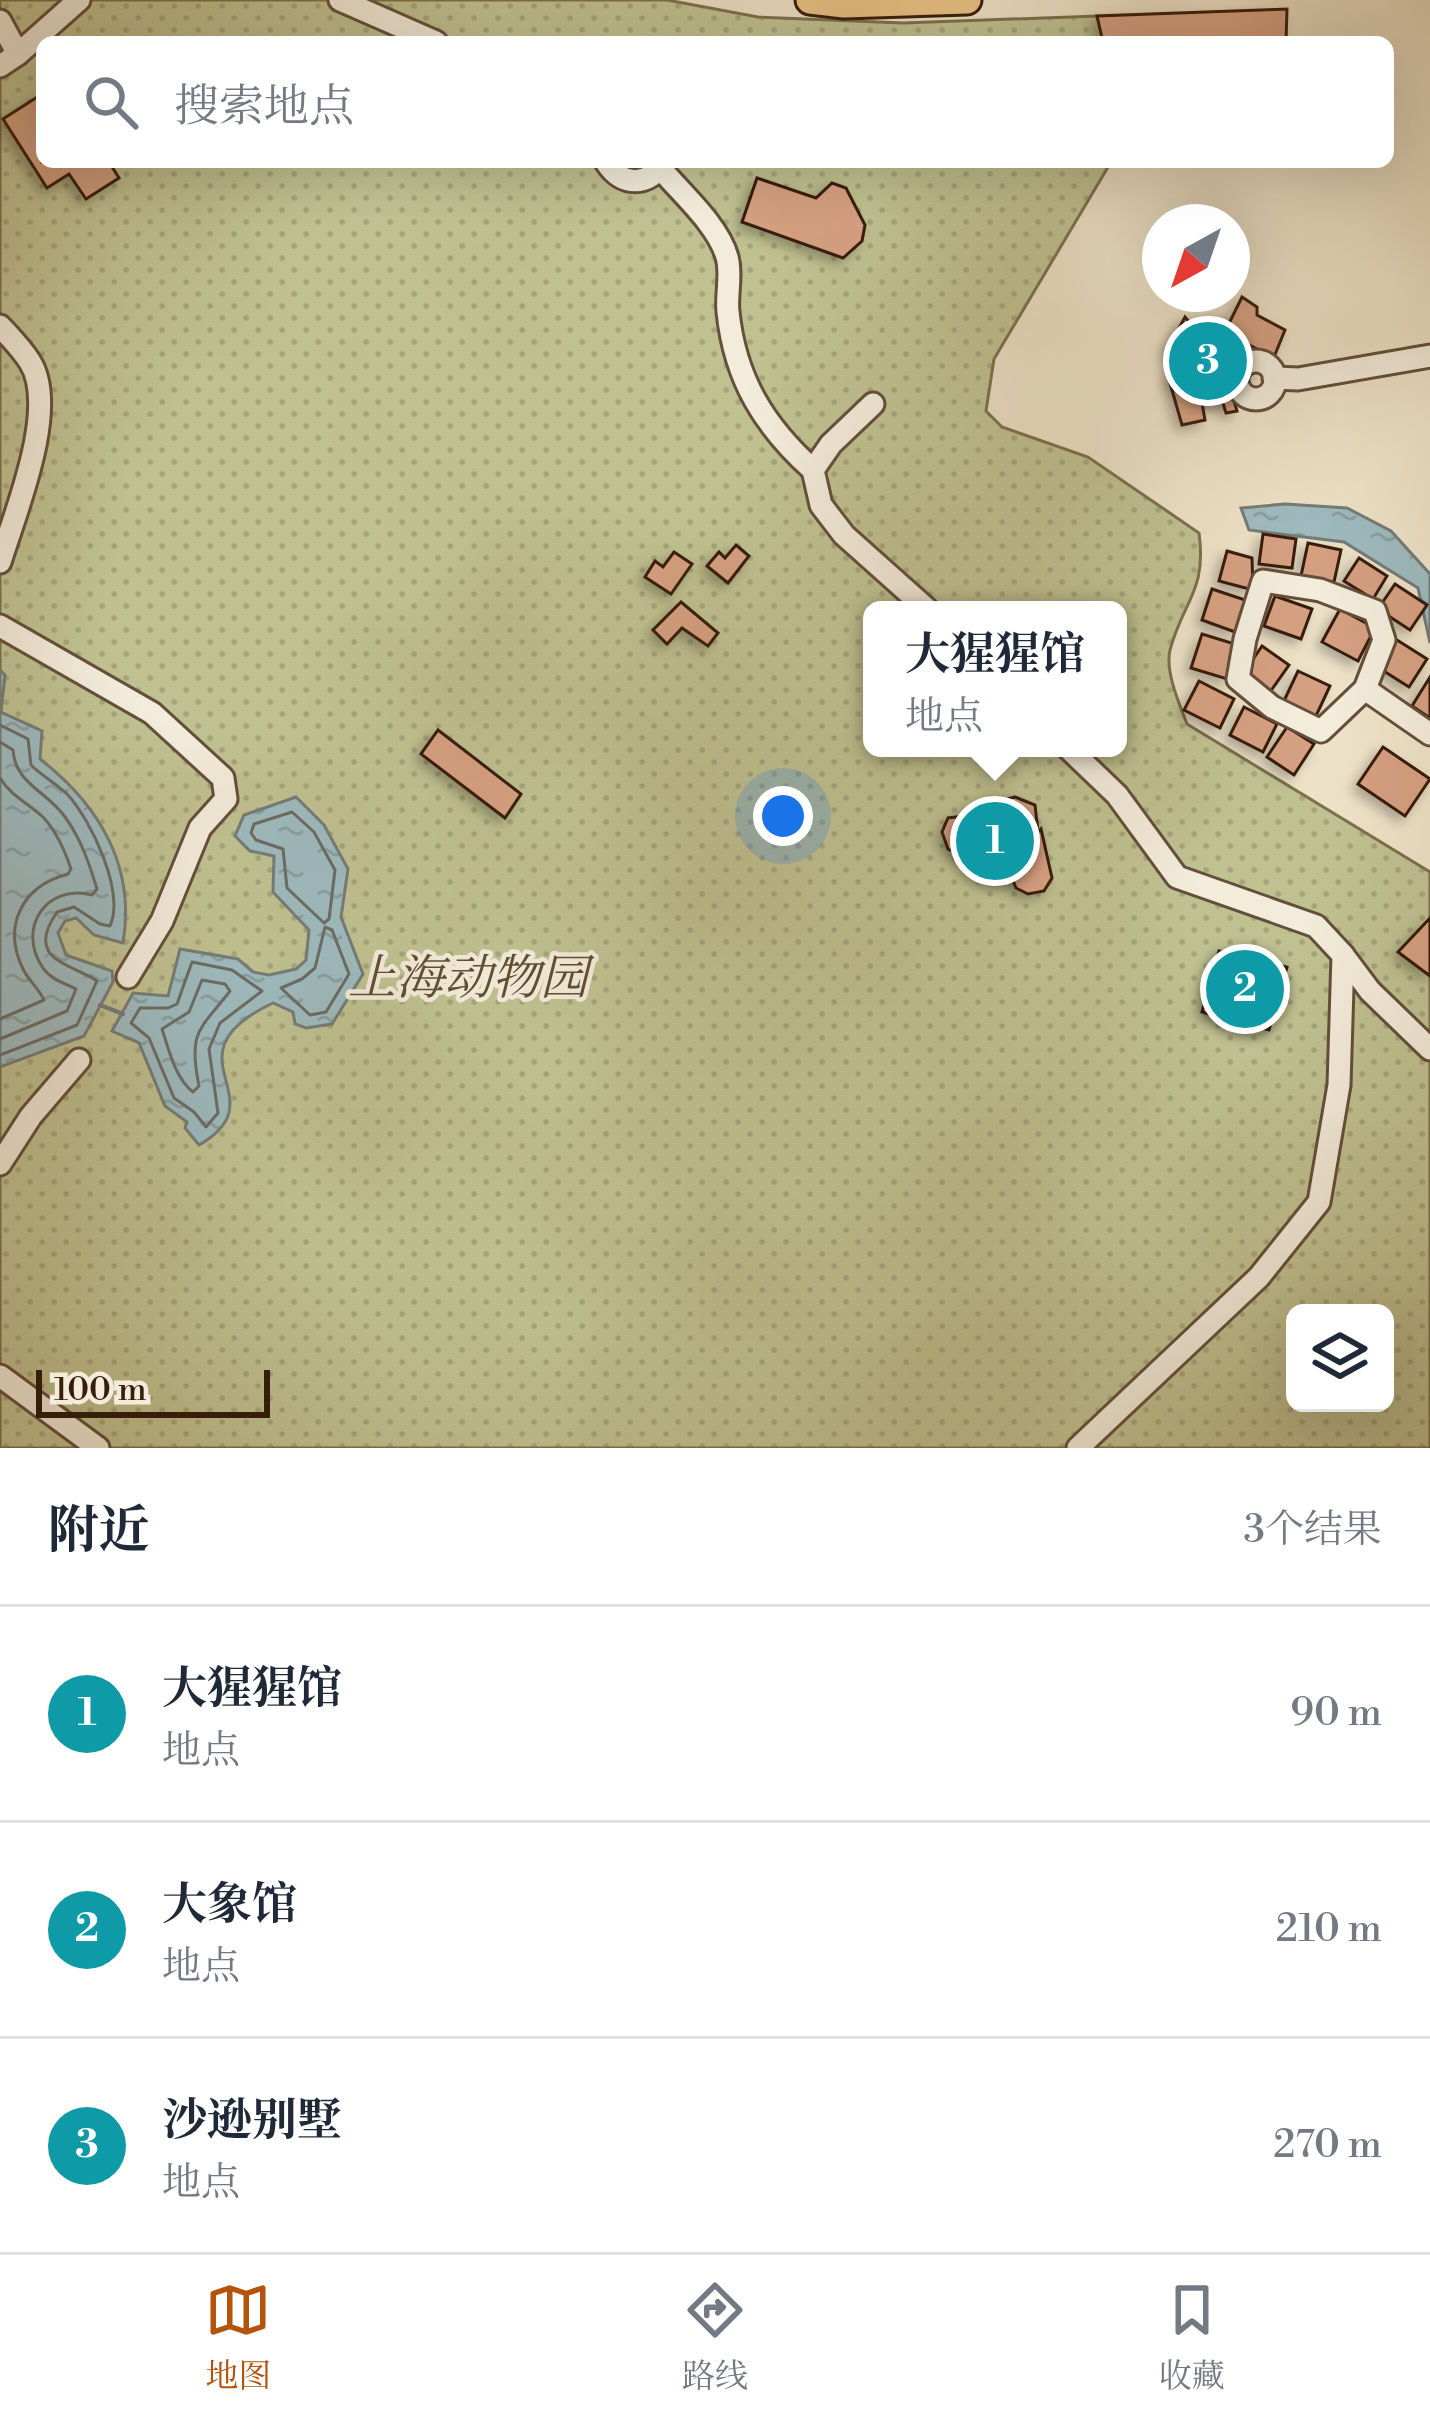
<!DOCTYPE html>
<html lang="zh">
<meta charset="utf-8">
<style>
body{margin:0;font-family:"Libre Bodoni","Noto Serif SC",serif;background:#f2f2f3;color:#1f2937}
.controls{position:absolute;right:36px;bottom:36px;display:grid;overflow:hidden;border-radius:18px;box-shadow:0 12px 48px #0002}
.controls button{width:108px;height:108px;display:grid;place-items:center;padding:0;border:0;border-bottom:3px solid #e0e1e3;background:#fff;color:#1f2937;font:60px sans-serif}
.compass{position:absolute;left:1142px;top:204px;width:108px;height:108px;border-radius:50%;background:#fff;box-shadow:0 12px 48px #0002;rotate:220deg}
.scale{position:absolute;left:36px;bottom:30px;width:234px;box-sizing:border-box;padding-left:12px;border:6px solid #371e0b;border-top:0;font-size:33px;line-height:42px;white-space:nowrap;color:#371e0b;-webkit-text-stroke:9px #f3ecdb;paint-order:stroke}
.you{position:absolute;left:783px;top:816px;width:42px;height:42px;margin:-30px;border:9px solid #fff;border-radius:50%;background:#1a73e8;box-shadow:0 0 0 18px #1a73e833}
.badge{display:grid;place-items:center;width:78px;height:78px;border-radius:50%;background:#b45309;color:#fff;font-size:39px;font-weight:700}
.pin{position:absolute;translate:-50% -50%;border:6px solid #fff;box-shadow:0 3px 12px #0006}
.popup{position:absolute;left:863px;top:601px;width:264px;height:156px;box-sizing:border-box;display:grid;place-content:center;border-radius:18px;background:#fff;filter:drop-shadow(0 3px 9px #0005);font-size:39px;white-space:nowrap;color:#747a83}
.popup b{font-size:45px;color:#1f2937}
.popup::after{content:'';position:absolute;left:50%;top:100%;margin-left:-24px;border:24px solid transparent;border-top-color:#fff}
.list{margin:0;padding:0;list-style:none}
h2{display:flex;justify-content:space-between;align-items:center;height:156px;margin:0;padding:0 48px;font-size:51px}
h2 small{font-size:39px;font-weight:400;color:#747a83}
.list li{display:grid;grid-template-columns:78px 1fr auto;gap:36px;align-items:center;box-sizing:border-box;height:216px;padding:0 48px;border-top:3px solid #e0e1e3}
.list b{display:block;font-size:45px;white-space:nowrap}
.list p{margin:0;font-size:39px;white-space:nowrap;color:#747a83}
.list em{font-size:39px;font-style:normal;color:#747a83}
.icon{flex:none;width:66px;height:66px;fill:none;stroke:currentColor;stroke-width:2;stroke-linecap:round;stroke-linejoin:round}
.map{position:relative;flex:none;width:1430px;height:1448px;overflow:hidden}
.search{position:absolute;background:#fff;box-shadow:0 12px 48px #0002;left:36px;right:36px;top:36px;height:132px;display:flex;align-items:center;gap:30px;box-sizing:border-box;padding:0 42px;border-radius:18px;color:#747a83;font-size:45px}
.sheet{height:804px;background:#fff}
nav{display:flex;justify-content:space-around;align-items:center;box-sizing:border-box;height:168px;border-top:3px solid #e0e1e3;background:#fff;font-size:33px;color:#747a83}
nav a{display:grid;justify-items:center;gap:6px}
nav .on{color:#b45309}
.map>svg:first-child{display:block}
.park{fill:url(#park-dots);stroke:#7c704e;stroke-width:3;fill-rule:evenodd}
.water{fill:url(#water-ripples);stroke:#757c78;stroke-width:3}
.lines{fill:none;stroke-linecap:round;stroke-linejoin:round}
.shore{stroke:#6a6c66;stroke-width:3}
.stream{stroke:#757c78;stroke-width:4.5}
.building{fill:#d5a081;stroke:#371e0b;stroke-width:3;filter:url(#shadow)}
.minor-casing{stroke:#644f3a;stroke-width:27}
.major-casing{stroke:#371e0b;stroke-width:33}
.minor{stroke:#f3ecdb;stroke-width:21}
.major{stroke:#e6c184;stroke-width:27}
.labels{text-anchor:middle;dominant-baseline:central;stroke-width:9;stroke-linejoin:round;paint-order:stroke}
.park-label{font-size:48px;font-style:italic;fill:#604f33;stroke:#f3ecdb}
</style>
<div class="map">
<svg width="1430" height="1448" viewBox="0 0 1430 1448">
<defs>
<pattern id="park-dots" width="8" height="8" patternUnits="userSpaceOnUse" patternTransform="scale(3)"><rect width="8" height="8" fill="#c0c191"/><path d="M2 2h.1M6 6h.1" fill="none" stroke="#a6a57c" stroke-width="1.8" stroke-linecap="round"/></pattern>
<pattern id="water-ripples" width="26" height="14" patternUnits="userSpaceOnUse" patternTransform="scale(3)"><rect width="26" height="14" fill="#9ebbc0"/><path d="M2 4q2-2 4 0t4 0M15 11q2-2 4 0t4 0" fill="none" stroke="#89a0a4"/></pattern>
<filter id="shadow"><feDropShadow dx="-5.5" dy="5.5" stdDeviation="6" flood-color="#0004"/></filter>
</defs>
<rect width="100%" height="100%" fill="#ede2c8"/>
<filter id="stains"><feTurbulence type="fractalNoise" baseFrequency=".00167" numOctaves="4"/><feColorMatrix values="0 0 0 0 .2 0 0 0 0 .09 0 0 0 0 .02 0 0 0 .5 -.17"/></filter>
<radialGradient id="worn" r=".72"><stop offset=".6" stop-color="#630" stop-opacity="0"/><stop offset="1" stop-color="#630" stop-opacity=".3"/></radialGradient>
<!-- park -->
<path class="park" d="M0 0H667L758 17 903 23 1097 16 1103 42H42V162H1111L994 359 986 411 1002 427 1088 457 1199 533C1207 591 1183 601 1170 650 1165 672 1179 703 1187 724L1430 872V1448H0ZM872 610H1118V748H872ZM1295 1313H1385V1403H1295Z"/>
<!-- water -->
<g class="water">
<path d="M1285 504 1347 508 1391 531 1430 574V643L1418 588 1344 542 1249 530 1241 508Z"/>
<path d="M0 670 5 675 1 712 42 731 40 759C99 805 136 866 123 943L94 935 76 918 65 921 58 933 66 955 112 971 113 982 84 1036 0 1067Z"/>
<path d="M296 797 324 825 348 869 341 917 363 974 332 1024 306 1028 295 1024 293 1012 273 1003C161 1056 281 1098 199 1145L185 1128 187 1122 165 1106 139 1043 112 1031 133 993 168 996 180 949 238 959 253 972 269 975 296 969 306 960 309 930 273 892 274 856 250 851 235 836 244 815Z"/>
</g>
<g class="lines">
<!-- shore -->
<g class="shore">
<path d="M0 725 28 739 31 765C42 776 57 784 68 795 92 822 125 892 110 926L100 924 74 907 57 912C24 960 70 963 97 981L77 1025 0 1055"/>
<path d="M0 742 13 750C15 784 47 791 65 817 81 839 89 863 97 889L92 895C46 883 16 929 43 968 51 980 65 983 76 989L67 1011 0 1039"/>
<path d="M0 778C11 796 28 803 43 817 56 831 65 851 71 869L68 874C22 886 2 926 23 969 29 981 39 989 44 1000L0 1019"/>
<path d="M292 812 314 832 335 870 329 919 324 923 287 888 283 849 256 840 251 833 254 824Z"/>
<path d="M325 927 332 930 349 974 326 1012 310 1015 281 988 302 979 315 968Z"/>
<path d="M192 962 232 970 262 991 220 1023 209 1049 218 1113 206 1127 194 1112 174 1098 149 1038 131 1023 140 1008H168L177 1004Z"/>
<path d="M202 980 225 984 230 991C199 1031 188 1031 199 1086L193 1092C175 1078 169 1050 162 1029L189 1012Z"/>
</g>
<!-- stream -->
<path class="stream" d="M100 1005 123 1014"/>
</g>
<!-- building -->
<g class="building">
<path d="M1287 9 1286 42H1103L1097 16Z"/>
<path d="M42 94V162H109L119 178 86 199 69 174 47 188 3 119Z"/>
<path d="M757 178 816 198 832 183 846 188 865 225 862 241 843 258 742 222Z"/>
<path d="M1242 297 1257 307V315L1285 330 1274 357 1249 345 1243 360 1233 358 1225 373 1237 411 1226 413 1222 400 1202 403 1205 420 1182 425 1168 376 1180 373 1177 367 1186 362 1168 349 1185 317 1200 335 1197 349 1213 356Z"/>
<path d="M1263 534 1296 539 1292 568 1259 564Z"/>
<path d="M1308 543 1341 550 1334 582 1301 576Z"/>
<path d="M736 545 749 556 728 583 707 566 719 552 725 558Z"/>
<path d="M1227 551 1252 558 1253 590 1219 581Z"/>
<path d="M674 552 692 564 671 594 645 577 655 561 663 567Z"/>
<path d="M1359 558 1387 576 1373 599 1344 581Z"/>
<path d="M1395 584 1427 605 1410 630 1378 609Z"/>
<path d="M1212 589 1245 600 1235 632 1202 620Z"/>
<path d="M1275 596 1312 609 1301 639 1264 626Z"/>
<path d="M681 602 718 633 708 646 682 628 667 644 653 630Z"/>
<path d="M1340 609 1375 628 1358 661 1322 642Z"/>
<path d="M1202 634 1238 645 1227 679 1191 668Z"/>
<path d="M1397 640 1427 659 1409 687 1379 668Z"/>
<path d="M1262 646 1289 665 1270 692 1243 674Z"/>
<path d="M1298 671 1330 686 1315 718 1283 703Z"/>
<path d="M1430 677V718L1412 706Z"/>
<path d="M1199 681 1234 699 1220 728 1184 710Z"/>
<path d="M1244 707 1277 724 1263 752 1230 735Z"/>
<path d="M1287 727 1314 744 1294 775 1267 757Z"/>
<path d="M438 730 521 794 505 818 421 754Z"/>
<path d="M1383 747 1430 779 1405 816 1358 784Z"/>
<path d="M1015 797 1035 805 1038 832 1041 829 1052 878 1044 891 1028 894 1016 888 1010 873 997 876 980 868 977 853 962 856 948 849 942 832 948 818 964 816 967 811 979 817 997 816 1006 799Z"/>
<path d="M1430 918V976L1398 952Z"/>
<path d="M1219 951 1287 967 1269 1030 1202 1012Z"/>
</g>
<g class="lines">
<!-- minor casing -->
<g class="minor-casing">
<g id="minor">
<path d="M340 0 436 42"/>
<path d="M0 21 18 54 0 66"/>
<path d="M18 54 79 0"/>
<path d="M606 162C622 187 648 187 664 162"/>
<path d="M661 169C682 194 718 225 727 257 732 275 726 294 728 312 735 379 764 426 813 470"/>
<path d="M0 326C10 337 22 349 30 362 59 408 15 513 0 562"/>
<circle cx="1256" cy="380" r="19"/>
<path d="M1274 378 1298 379 1430 356"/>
<path d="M873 404 831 444 813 470 821 505 844 535 928 610"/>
<path d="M1263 581 1320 590 1375 611 1384 640 1365 689 1321 731 1272 707 1238 679 1245 639Z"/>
<path d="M0 626 152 713 223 778 226 799 200 828 162 921 128 977"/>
<path d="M1365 689 1430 734"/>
<path d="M1068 748 1117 795 1177 877 1316 926 1343 955 1339 1085 1319 1202 1259 1277 1078 1448"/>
<path d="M1343 955 1370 991 1430 1049"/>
<path d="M0 1164 31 1116 79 1060"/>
<path d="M0 1376 98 1448"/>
</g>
</g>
<!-- major casing -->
<g class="major-casing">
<path id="major" d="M810 0 844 4 967 0"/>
</g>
<!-- minor -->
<use href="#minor" class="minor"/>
<!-- major -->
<use href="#major" class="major"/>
</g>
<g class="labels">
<!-- park labels -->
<g class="park-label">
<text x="468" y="980">上海动物园</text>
</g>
</g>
<rect width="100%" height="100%" filter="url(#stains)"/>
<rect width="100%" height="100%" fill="url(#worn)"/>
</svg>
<div class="controls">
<button><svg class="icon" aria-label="layers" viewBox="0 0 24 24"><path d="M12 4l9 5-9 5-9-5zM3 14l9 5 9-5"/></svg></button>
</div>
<svg class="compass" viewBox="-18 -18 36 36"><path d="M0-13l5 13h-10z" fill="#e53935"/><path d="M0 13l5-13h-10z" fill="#747a83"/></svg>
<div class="scale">100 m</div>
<div class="you"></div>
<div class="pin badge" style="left:995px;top:841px;background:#0f9aa8">1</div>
<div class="popup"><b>大猩猩馆</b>地点</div>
<div class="pin badge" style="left:1245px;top:989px;background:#0f9aa8">2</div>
<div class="pin badge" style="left:1208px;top:361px;background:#0f9aa8">3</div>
<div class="search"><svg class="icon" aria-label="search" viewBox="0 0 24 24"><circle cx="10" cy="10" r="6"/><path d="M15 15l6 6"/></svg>搜索地点</div>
</div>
<section class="sheet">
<h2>附近<small>3个结果</small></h2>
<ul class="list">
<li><span class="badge" style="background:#0f9aa8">1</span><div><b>大猩猩馆</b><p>地点</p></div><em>90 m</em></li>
<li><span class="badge" style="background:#0f9aa8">2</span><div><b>大象馆</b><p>地点</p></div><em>210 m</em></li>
<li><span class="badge" style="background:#0f9aa8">3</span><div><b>沙逊别墅</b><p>地点</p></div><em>270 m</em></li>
</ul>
</section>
<nav>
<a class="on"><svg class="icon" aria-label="map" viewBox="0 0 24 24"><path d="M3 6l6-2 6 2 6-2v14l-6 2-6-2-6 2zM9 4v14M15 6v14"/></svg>地图</a>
<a><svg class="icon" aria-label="directions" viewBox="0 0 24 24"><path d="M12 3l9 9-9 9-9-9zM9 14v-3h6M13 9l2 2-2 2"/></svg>路线</a>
<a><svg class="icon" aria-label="saved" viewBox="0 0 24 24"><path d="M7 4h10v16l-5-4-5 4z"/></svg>收藏</a>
</nav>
